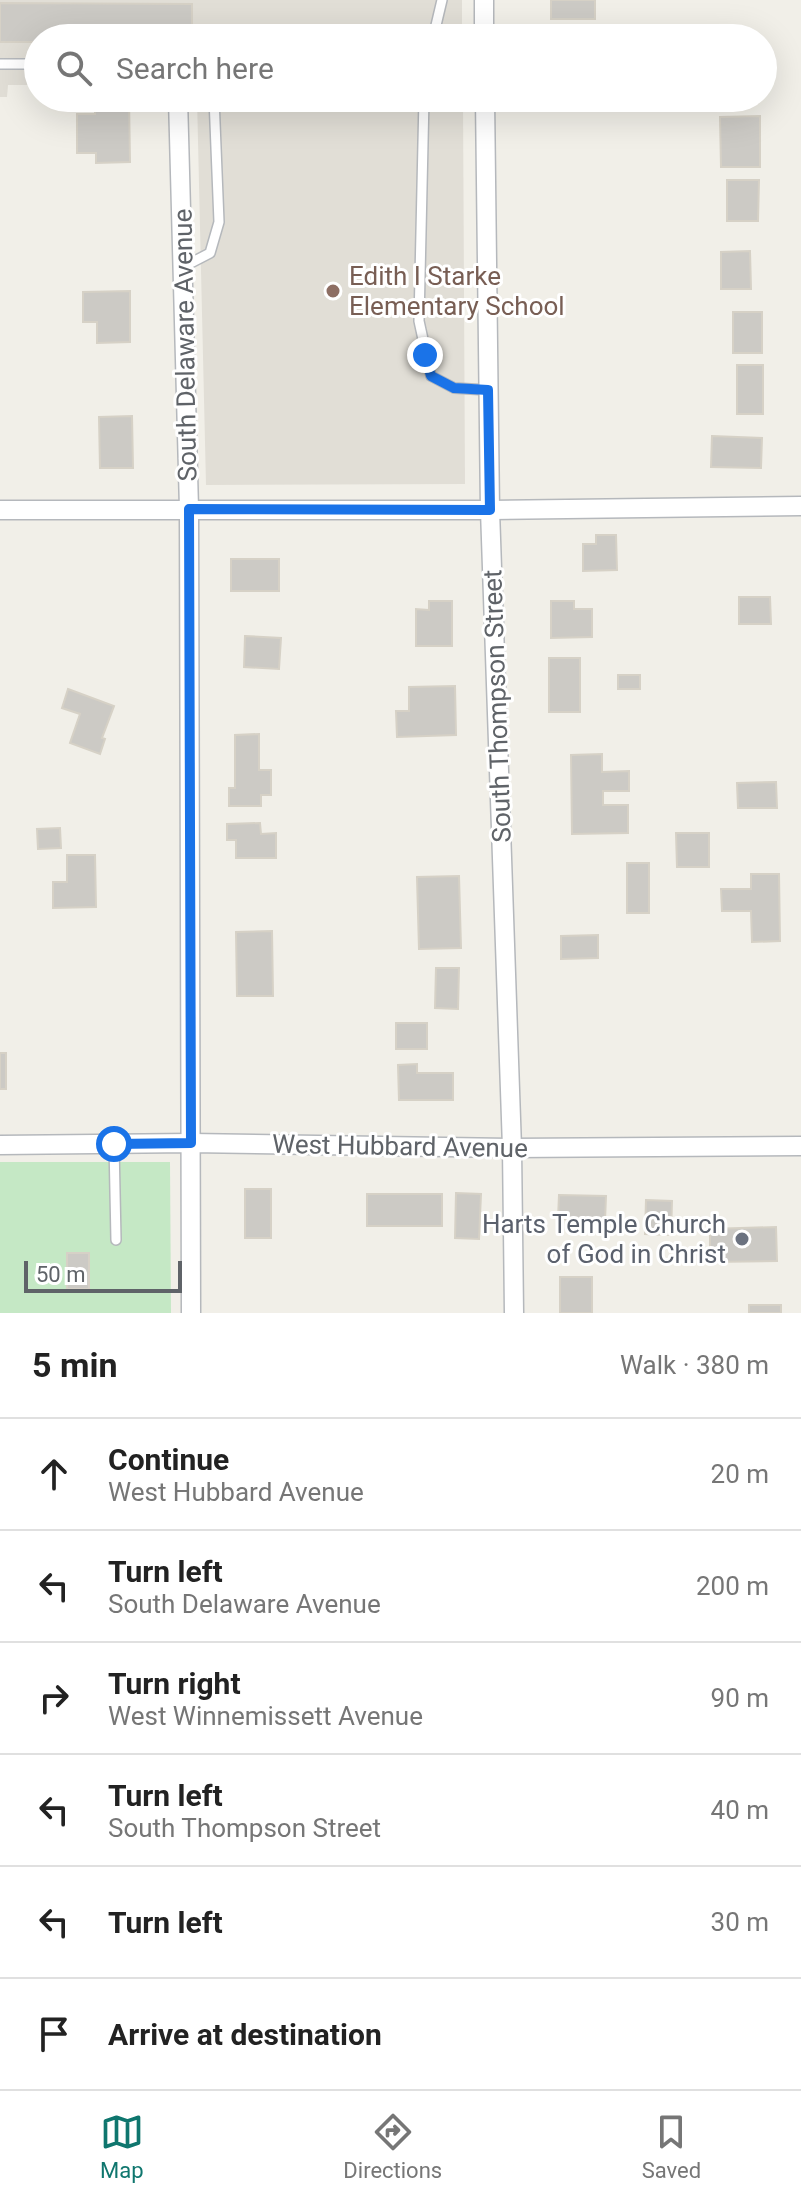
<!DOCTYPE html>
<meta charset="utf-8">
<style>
body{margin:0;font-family:Roboto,sans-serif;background:#f6f6f6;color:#222}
.scale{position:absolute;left:24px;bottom:20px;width:158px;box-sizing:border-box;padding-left:8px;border:4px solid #5f6368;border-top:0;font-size:22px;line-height:28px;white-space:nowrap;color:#5f6368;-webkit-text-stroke:6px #fff;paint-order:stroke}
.stop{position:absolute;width:24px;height:24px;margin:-18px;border:6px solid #1a73e8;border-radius:50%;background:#fff}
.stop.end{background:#1a73e8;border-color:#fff;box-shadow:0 2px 8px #0008}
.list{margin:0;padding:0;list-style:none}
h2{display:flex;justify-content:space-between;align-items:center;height:104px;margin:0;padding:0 32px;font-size:34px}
h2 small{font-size:26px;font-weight:400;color:#767676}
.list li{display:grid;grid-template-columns:52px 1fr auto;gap:24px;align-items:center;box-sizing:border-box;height:112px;padding:0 32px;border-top:2px solid #e0e0e0}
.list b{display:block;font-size:30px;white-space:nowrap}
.list p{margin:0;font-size:26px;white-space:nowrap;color:#767676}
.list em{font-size:26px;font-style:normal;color:#767676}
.icon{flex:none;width:44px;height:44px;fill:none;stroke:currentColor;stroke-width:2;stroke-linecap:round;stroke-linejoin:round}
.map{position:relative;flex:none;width:801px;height:1313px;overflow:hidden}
.search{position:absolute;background:#fff;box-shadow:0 8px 32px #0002;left:24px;right:24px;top:24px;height:88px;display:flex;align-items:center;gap:20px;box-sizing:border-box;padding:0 28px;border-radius:44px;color:#767676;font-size:30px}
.sheet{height:776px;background:#fff}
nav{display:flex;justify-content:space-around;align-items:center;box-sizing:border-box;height:112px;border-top:2px solid #e0e0e0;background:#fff;font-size:22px;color:#767676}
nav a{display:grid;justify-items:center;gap:4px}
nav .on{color:#0f766e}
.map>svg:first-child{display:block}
.education{fill:#e1ded6}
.green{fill:#c5e8c5}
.building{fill:#cccac5;stroke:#d6d1c6;stroke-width:2}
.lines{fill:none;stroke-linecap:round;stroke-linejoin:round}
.service-casing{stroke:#b5b8bc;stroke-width:12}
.minor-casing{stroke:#b5b8bc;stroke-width:21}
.service{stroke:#fff;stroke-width:9}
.minor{stroke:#fff;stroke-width:18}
.route{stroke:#1a73e8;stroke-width:10}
.education-dot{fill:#8d6e63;stroke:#fff;stroke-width:3}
.worship-dot{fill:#6b7280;stroke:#fff;stroke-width:3}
.labels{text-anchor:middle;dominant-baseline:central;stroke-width:6;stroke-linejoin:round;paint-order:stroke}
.education-label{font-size:26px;fill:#785e54;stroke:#fff;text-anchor:start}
.street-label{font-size:26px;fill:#5f6368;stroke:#fff}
.worship-label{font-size:26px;fill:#5b616d;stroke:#fff;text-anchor:end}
</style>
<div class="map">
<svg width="801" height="1313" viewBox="0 0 801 1313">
<rect width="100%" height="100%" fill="#f1efe8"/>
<!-- education -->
<g class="education">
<path d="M0 0H462V38H38V85H8L7 97H0Z"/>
<path d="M197 98H463L465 484 206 485Z"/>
</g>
<!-- green -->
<path class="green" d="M0 1162H170L171 1313H0Z"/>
<!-- building -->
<g class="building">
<rect x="551" y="0" width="44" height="19"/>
<path d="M0 3 192 4V38H38V42H0Z"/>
<path d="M95 98H129L130 162 96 163V153H77V114H95Z"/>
<path d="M729 98H758V103L729 104Z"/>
<path d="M760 116V167H721L720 117Z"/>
<path d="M727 180H759L758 221H727Z"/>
<path d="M750 251 751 289H721V252Z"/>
<path d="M130 291V342L97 343V322H83V292Z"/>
<rect x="733" y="312" width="29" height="41"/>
<rect x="737" y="365" width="26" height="49"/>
<path d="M132 416 133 468H100L99 417Z"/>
<path d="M712 436 762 438 761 468 711 467Z"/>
<path d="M596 535H616L617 570 583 571V544H596Z"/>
<rect x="231" y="559" width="48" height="32"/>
<path d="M739 597H770L771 624H739Z"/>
<path d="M429 601H452V646H416V609L429 610Z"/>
<path d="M551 601H574V609H592V637L551 638Z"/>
<path d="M245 636 281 638 279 669 244 667Z"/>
<rect x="549" y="658" width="31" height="54"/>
<rect x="618" y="675" width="22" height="14"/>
<path d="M455 686 456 735 397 737 396 711H409V687Z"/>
<path d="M68 689 114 706 102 738 105 739 100 754 70 743 80 714 62 708Z"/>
<path d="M259 734V770H271V795H261V806H229V788H235V735Z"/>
<path d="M602 754V772L629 771V791H603V805H628V833L572 834 571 755Z"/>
<path d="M776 782 777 808H738L737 783Z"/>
<path d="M260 823 261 834 276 833V858H236V840H227V824Z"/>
<path d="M60 828 61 848 38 849 37 829Z"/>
<path d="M676 833H709V867H677Z"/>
<path d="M67 855H95L96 907 53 908V882H67Z"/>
<rect x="627" y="863" width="22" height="50"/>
<path d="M751 874H779L780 941 752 942 751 911H722L721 889H751Z"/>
<path d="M459 876 461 948 419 949 417 877Z"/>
<path d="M272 931 273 996H237L236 932Z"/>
<path d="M598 935V958L561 959V936Z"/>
<path d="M436 968H459L458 1009 435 1008Z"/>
<rect x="396" y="1023" width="31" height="26"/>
<rect x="0" y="1053" width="6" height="36"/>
<path d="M417 1064V1073H453V1100H399L398 1065Z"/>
<rect x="245" y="1189" width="26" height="49"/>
<path d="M456 1193 481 1194 479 1239 455 1238Z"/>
<rect x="367" y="1194" width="75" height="32"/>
<path d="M559 1195 606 1196 605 1221 558 1219Z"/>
<path d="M646 1200 672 1201 671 1235 645 1234Z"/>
<path d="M776 1227 777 1261 710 1262V1229Z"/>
<rect x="67" y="1253" width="22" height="36"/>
<rect x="560" y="1277" width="32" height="36"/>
<rect x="749" y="1305" width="32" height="8"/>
</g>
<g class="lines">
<!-- service casing -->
<g class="service-casing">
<g id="service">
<path d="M433 38 442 0"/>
<path d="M0 64H38"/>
<path d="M424 98 419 321 431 376 454 388 488 390"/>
<path d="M183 267 210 253 219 222 214 98"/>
<path d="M114 1144 116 1240"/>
</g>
</g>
<!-- minor casing -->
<g class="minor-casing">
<g id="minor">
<path d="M484 0V38"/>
<path d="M178 98 189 509 191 1313"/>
<path d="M485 98 490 510 512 1148 514 1313"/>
<path d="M0 510H490L801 506"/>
<path d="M0 1145 191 1143 512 1148 801 1146"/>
</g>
</g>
<!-- service -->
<use href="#service" class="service"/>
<!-- minor -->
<use href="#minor" class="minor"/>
</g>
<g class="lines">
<!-- route -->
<path class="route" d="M114 1144 191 1143 189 509 490 510 488 390 454 388 431 376 425 355"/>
</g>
<!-- markers -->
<circle class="education-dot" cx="333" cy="291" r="8"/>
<circle class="worship-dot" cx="742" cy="1239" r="8"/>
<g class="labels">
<!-- education labels -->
<g class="education-label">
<text x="349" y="276">Edith I Starke<tspan x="349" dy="30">Elementary School</tspan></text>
</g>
<!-- street labels -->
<g class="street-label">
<text transform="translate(185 345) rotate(-91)">South Delaware Avenue</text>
<text transform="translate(497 706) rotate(-92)">South Thompson Street</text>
<text transform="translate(400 1146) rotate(1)">West Hubbard Avenue</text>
</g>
<!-- worship labels -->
<g class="worship-label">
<text x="726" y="1224">Harts Temple Church<tspan x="726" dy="30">of God in Christ</tspan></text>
</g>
</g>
</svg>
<div class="scale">50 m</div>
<div class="stop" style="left:114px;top:1144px"></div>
<div class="stop end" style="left:425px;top:355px"></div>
<div class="search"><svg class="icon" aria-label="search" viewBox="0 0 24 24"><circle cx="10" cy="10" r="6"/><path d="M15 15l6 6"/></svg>Search here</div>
</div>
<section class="sheet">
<h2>5 min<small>Walk · 380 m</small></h2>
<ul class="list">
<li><svg class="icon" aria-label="ahead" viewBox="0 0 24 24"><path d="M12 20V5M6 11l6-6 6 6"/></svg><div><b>Continue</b><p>West Hubbard Avenue</p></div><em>20 m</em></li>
<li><svg class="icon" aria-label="left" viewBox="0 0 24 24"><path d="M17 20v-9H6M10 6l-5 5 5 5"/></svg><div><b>Turn left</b><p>South Delaware Avenue</p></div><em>200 m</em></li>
<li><svg class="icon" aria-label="right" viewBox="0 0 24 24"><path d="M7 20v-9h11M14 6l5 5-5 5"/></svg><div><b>Turn right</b><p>West Winnemissett Avenue</p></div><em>90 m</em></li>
<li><svg class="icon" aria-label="left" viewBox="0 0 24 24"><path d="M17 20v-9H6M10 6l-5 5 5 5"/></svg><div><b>Turn left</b><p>South Thompson Street</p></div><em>40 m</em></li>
<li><svg class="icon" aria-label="left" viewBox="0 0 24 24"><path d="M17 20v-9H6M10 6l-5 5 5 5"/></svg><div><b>Turn left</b></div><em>30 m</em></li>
<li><svg class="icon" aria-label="arrive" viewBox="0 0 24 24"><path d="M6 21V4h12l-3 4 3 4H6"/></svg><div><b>Arrive at destination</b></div></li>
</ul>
</section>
<nav>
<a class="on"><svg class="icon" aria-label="map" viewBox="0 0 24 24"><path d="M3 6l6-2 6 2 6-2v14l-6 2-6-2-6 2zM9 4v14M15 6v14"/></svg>Map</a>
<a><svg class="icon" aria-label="directions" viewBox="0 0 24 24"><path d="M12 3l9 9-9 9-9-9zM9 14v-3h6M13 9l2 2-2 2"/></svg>Directions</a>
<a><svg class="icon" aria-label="saved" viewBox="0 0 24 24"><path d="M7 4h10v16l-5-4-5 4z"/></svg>Saved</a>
</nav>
